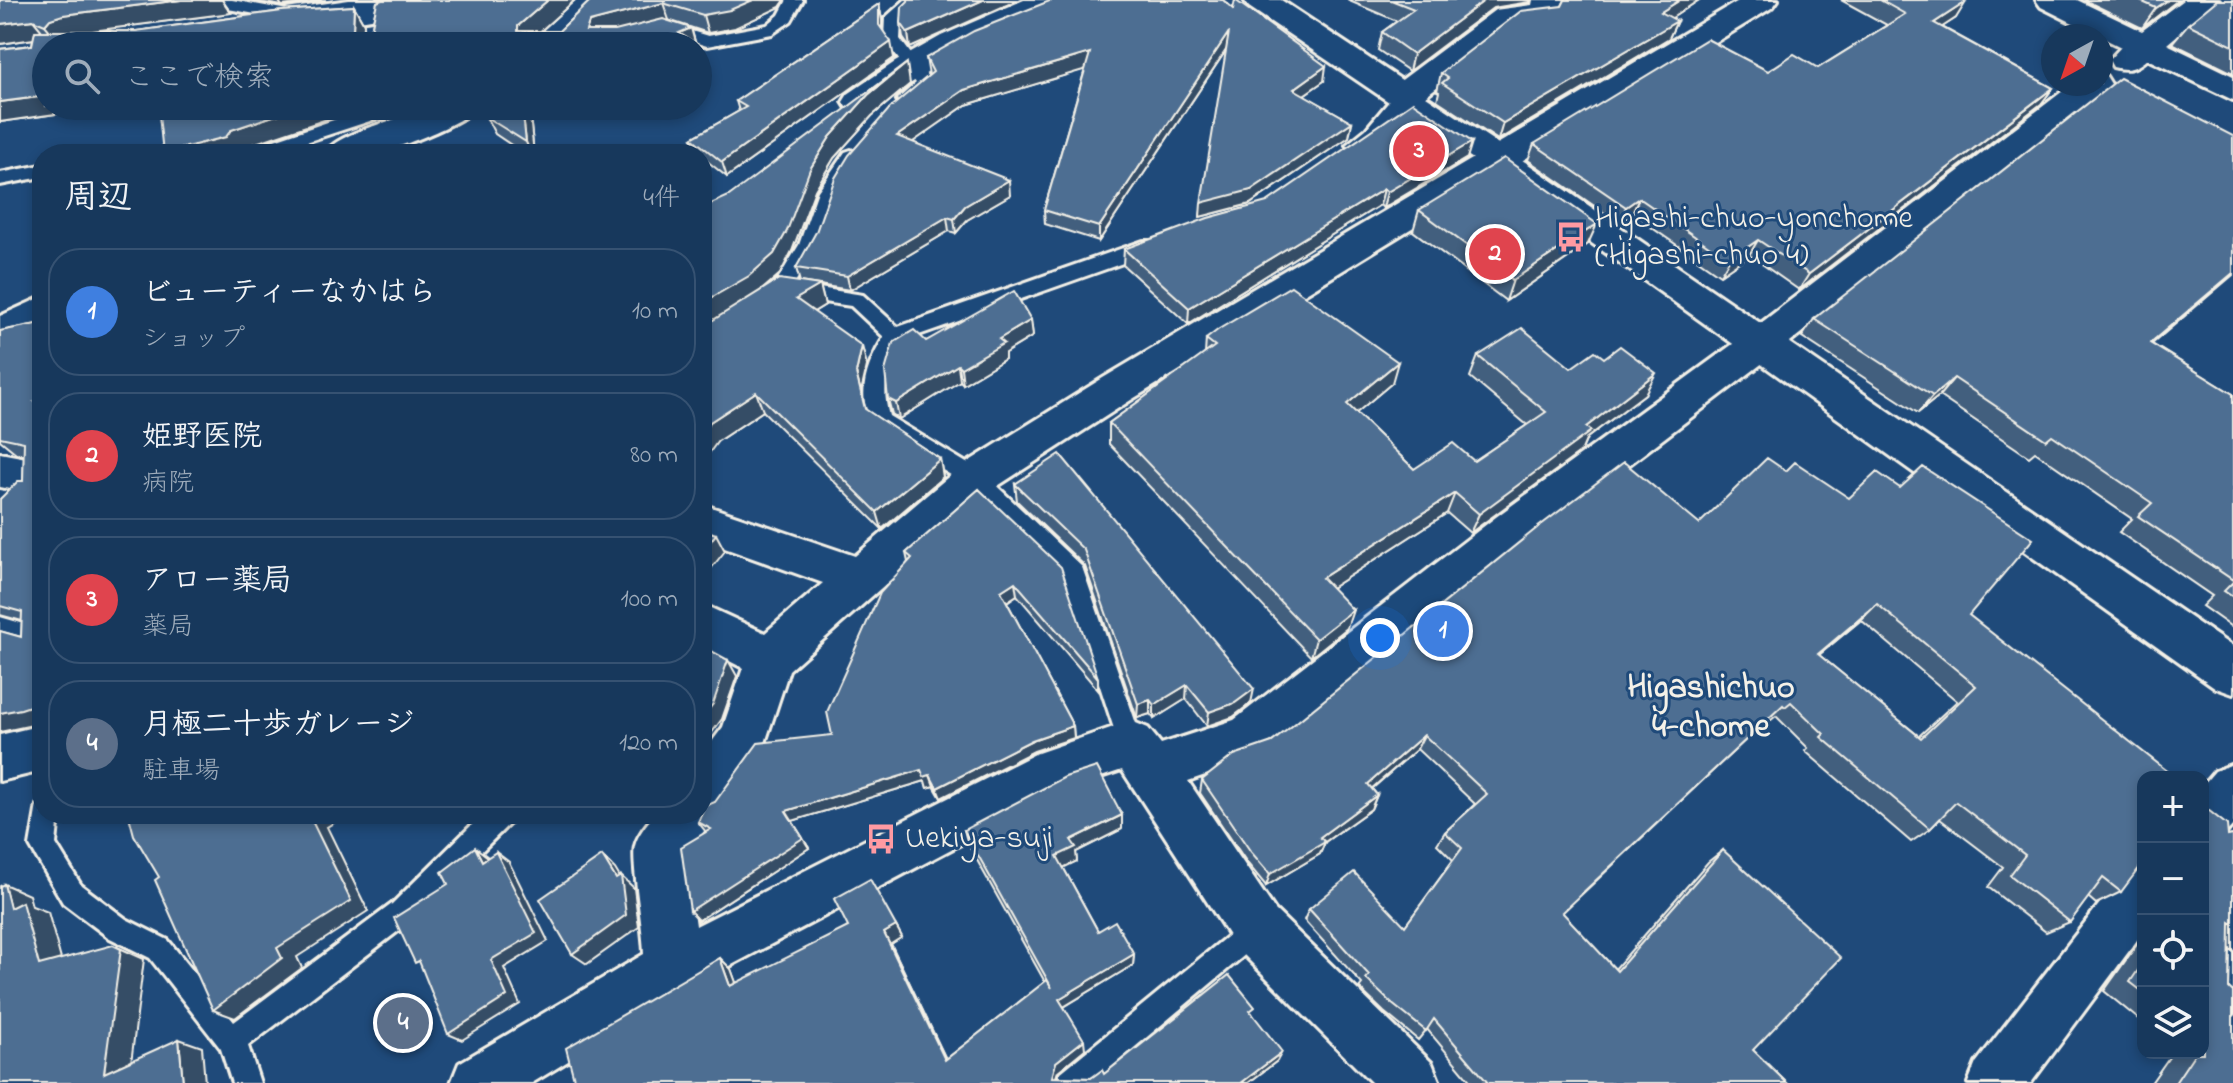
<!DOCTYPE html>
<html lang="ja">
<meta charset="utf-8">
<style>
body{margin:0;font-family:"Indie Flower","Klee One",sans-serif;background:#244365;color:#f1f3f6}
.controls{position:absolute;right:24px;bottom:24px;display:grid;overflow:hidden;border-radius:16px;box-shadow:0 4px 12px #0003}
.controls button{width:72px;height:72px;display:grid;place-items:center;padding:0;border:0;border-bottom:2px solid #365272;background:#17385c;color:#f1f3f6;font:40px sans-serif}
.compass{position:absolute;left:2041px;top:24px;width:72px;height:72px;border-radius:50%;background:#17385c;box-shadow:0 4px 12px #0003;rotate:220deg}
.you{position:absolute;left:1380px;top:638px;width:28px;height:28px;margin:-20px;border:6px solid #fff;border-radius:50%;background:#1a73e8;box-shadow:0 0 0 12px #1a73e833}
.badge{display:grid;place-items:center;width:52px;height:52px;border-radius:50%;background:#8abfa5;color:#fff;font-size:26px;font-weight:700}
.pin{position:absolute;translate:-50% -50%;border:4px solid #fff;box-shadow:0 2px 8px #0006}
.list{margin:0;padding:0;list-style:none}
h2{display:flex;justify-content:space-between;align-items:center;height:104px;margin:0;padding:0 32px;font-size:34px}
h2 small{font-size:26px;font-weight:400;color:#9eacbb}
.list li{display:grid;grid-template-columns:52px 1fr auto;gap:24px;align-items:center;box-sizing:border-box;height:128px;margin:0 16px 16px;padding:0 16px;border:2px solid #365272;border-radius:32px}
.list b{display:block;font-size:30px;white-space:nowrap}
.list p{margin:0;font-size:26px;white-space:nowrap;color:#9eacbb}
.list em{font-size:26px;font-style:normal;color:#9eacbb}
.icon{flex:none;width:44px;height:44px;fill:none;stroke:currentColor;stroke-width:2;stroke-linecap:round;stroke-linejoin:round}
.map{position:relative;flex:none;width:2233px;height:1083px;overflow:hidden}
.search{position:absolute;background:#17385c;box-shadow:0 4px 12px #0003;left:32px;top:32px;width:680px;height:88px;display:flex;align-items:center;gap:20px;box-sizing:border-box;padding:0 28px;border-radius:44px;color:#9eacbb;font-size:30px}
.panel{position:absolute;background:#17385c;box-shadow:0 4px 12px #0003;left:32px;top:144px;width:680px;height:680px;border-radius:32px}
.map>svg:first-child{display:block}
.lines{fill:none;stroke-linecap:round;stroke-linejoin:round}
.service-casing{stroke:#f4f1e8;stroke-width:6}
.minor-casing{stroke:#f4f1e8;stroke-width:6}
.tertiary-casing{stroke:#f4f1e8;stroke-width:6}
.service{fill:#1f4a7a;fill-rule:evenodd}
.minor{fill:#1f4a7a;fill-rule:evenodd}
.tertiary{fill:#1f4a7a;fill-rule:evenodd}
.wall{fill:#425f7e;stroke:#f4f1e8;stroke-width:2;fill-rule:evenodd}
.shaded-wall{fill:#364d66;stroke:#f4f1e8;stroke-width:2}
.building{fill:#4d6e92;stroke:#f4f1e8;stroke-width:2;fill-rule:evenodd}
.labels{text-anchor:middle;dominant-baseline:central;stroke-width:6;stroke-linejoin:round;paint-order:stroke}
.poi-label{font-size:32px;fill:#f4f1e8;stroke:#1f4a7a;text-anchor:start}
.neighbourhood-label{font-size:34px;font-weight:bold;fill:#f4f1e8;stroke:#1f4a7a}
</style>
<div class="map">
<svg width="2233" height="1083" viewBox="0 0 2233 1083">
<rect width="100%" height="100%" fill="#1f4a7a"/>
<filter id="ink" filterUnits="userSpaceOnUse"><feTurbulence type="fractalNoise" baseFrequency=".0125" numOctaves="2"/><feDisplacementMap in="SourceGraphic" scale="16" xChannelSelector="R" yChannelSelector="G"/><feConvolveMatrix kernelMatrix="1 2 1 2 8 2 1 2 1" color-interpolation-filters="sRGB"/></filter>
<g filter="url(#ink)">
<g class="lines">
<!-- service casing -->
<g class="service-casing">
<g id="service">
<path d="M198 0H232L293 11 301 16 293 21 206 5Z"/>
<path d="M787 0H803L791 21 772 34 707 46 659 31 657 28 665 23 708 36 767 25 779 15Z"/>
<path d="M905 0H923L901 20 900 39 933 84 905 105 897 100 916 83 884 39 885 18Z"/>
<path d="M1403 91 1411 96C1400 112 1371 155 1349 149L1346 145 1366 129 1397 92Z"/>
<path d="M375 106H394L385 116 270 154H242L245 150Z"/>
<path d="M851 150 860 156 836 192 817 245 794 284 863 295 898 327 1143 241H1157L1159 246 1157 251 902 341C886 367 881 387 889 416L983 473 1082 567 1143 744 1140 752 1131 755 1122 752 1119 744 1065 579 967 485 873 427C856 395 866 366 884 337L851 306 782 296 772 289 799 245 818 191 845 152Z"/>
<path d="M42 165V177L0 185V173Z"/>
<path d="M0 617 42 629V649L0 637Z"/>
<path d="M42 804V814H59L56 844 81 885 126 919 168 940 234 1022 392 904 483 814H514L510 823 410 922 248 1046 260 1083H232L221 1049 150 958 108 937 63 903 30 846 37 805Z"/>
<path d="M1256 916 1265 920 1269 929 1265 938 1092 1083H1056L1060 1073 1247 920Z"/>
</g>
</g>
<!-- minor casing -->
<g class="minor-casing">
<g id="minor">
<path d="M349 0H416C399 24 326 22 297 26L286 23 281 16 286 9Z"/>
<path d="M1024 0H1069L1064 7C995 34 932 65 872 110L860 113 848 110 843 102 848 94 895 62 941 36Z"/>
<path d="M1533 0H1565L1556 20 1515 26 1415 104 1403 107 1391 104 1386 96 1391 88 1495 10 1532 5Z"/>
<path d="M1740 0H1778L1773 7 1131 400 990 491 789 670 761 755 720 811 711 814 704 831 686 855 696 926 1035 754 1131 721 1148 728 1161 744 1234 720 1496 517 1748 333 2072 84H2101V75L2106 76 2111 84 2106 92 1776 353 1526 543 1266 754 1188 781 1275 910 1432 1063 1440 1083H1372L1237 948 1122 770 1065 789 690 987 532 1083H451L459 1063 644 954C644 930 631 861 635 846 638 834 647 824 655 814H702V755L723 727 743 668 702 647V604L765 633 823 583 702 540V504L855 556 960 467 1103 378Z"/>
<path d="M2036 0H2077L2142 31 2183 0H2219L2167 44 2233 76V100L2147 59C2135 69 2128 71 2113 67L2109 60 2121 47 2041 7Z"/>
<path d="M434 106H477C466 123 390 152 369 154 354 155 339 154 324 154 338 131 407 118 434 106Z"/>
<path d="M42 297V328L0 348V316Z"/>
<path d="M0 453 42 461V495L0 487Z"/>
<path d="M42 725V771L0 781V735Z"/>
<path d="M2233 764V825L2221 839 2203 846V785L2215 771Z"/>
<path d="M2143 863V932L2031 1083H1968L1976 1063 2125 871Z"/>
<path d="M2203 936 2233 953V1014L2214 1006 2203 997Z"/>
</g>
</g>
<!-- tertiary casing -->
<g class="tertiary-casing">
<path id="tertiary" d="M1244 0H1281L1509 151 2233 647V694L2216 688 1485 167 1249 7Z"/>
</g>
<!-- service -->
<use href="#service" class="service"/>
<!-- minor -->
<use href="#minor" class="minor"/>
<!-- tertiary -->
<use href="#tertiary" class="tertiary"/>
</g>
<!-- wall -->
<g class="wall">
<path d="M0 0H222L231 13 89 31H136L282 11 354 6 364 24V31H371L377 2 382 0H575L541 31H559L591 0H785L780 7 735 28 708 33 668 20 691 28 696 44 701 47 707 65 698 67V46H46V106H64L62 113 0 122V49L32 45 33 39 0 44Z"/>
<path d="M249 0H326L282 6Z"/>
<path d="M909 0 910 48 903 38 901 23Z"/>
<path d="M1223 0 1324 81 1304 95 1352 122 1349 137 1250 204 1200 217 1227 49 1099 241 1045 224 1044 210 1085 69 966 105 912 142 1010 195 967 220 956 233 949 231 850 290 800 282 796 268 929 75 926 58Z"/>
<path d="M1347 0H1531L1529 2 1493 8 1409 71 1378 50 1382 32 1397 21Z"/>
<path d="M1565 0H1699L1672 18 1677 21 1669 38 1498 140 1437 100 1439 92 1437 91 1441 73 1562 6Z"/>
<path d="M1841 0H1963L1956 18 1942 27 2053 88 2041 104 1799 290 1749 255 1720 275 1632 214 1619 223 1528 160 1534 144 1768 71 1818 68 1887 25Z"/>
<path d="M2084 0H2178L2142 28Z"/>
<path d="M2233 0V73L2172 43 2188 24Z"/>
<path d="M879 4 882 20V29L894 58 727 177 702 157V154L697 153 692 138 739 111 736 101Z"/>
<path d="M910 84 872 116 834 158 815 190 792 251 780 274 761 291 820 285 825 305 814 312 867 366 861 392 866 410 940 459 943 477 882 529 763 411 718 441 729 196Z"/>
<path d="M484 106H529L534 154H516L523 153 495 134 486 117Z"/>
<path d="M1467 158 1383 208 1380 205 1188 324 1123 265 1124 249Z"/>
<path d="M1419 210 1588 244 1506 301 1413 231Z"/>
<path d="M1814 319 2152 344 2233 394V628L2202 606 2212 596 2119 532 2132 519 2035 452 2029 457 1939 396 1918 413 1802 337Z"/>
<path d="M1031 320 1033 336 1005 353V359L963 384 960 381 899 419 892 414 888 399 926 341Z"/>
<path d="M42 323V723L0 732V631L21 637 22 621 0 615V499L23 481 24 455 16 453 0 440V331Z"/>
<path d="M1206 339 1392 383 1356 413 1414 469 1474 461 1527 425 1470 377 1478 356 1571 368 1645 394 1587 438 1581 452 1470 533 1447 513 1331 588 1347 628 1311 657 1109 444V423L1205 354Z"/>
<path d="M1015 484 1251 703 1233 717 1207 726 1186 699 1154 719 1150 714 1137 718 1085 566 1017 501Z"/>
<path d="M979 489 1098 678V690L1017 595 1007 602 1073 726 1074 738 1034 751 941 798 934 786 927 788 925 781 792 821 809 848 699 920 706 832 698 822 715 802 832 735 908 562 906 553Z"/>
<path d="M1699 524 1969 615 2121 892 2096 904 2088 897 2070 922 2046 932 1988 887 2003 867 1940 819 1930 829 1911 842 1805 751 1808 748 1776 716 1770 721 1768 719 1562 913 1615 969 1708 862 1723 850 1753 1050 1787 1083H1472L1427 1029 1418 1040 1384 1012 1359 988 1362 984 1304 920 1309 909 1405 926 1453 860 1437 844 1445 832 1475 804 1417 749 1372 789 1377 795 1371 809 1325 842 1320 854 1266 886 1248 864 1200 793 1202 780 1272 742ZM1861 620 1957 701 1919 736 1819 655Z"/>
<path d="M2203 806 2228 836 2233 835V951L2230 949 2229 988 2233 1083H2151L2172 1053H2203Z"/>
<path d="M1122 829 1076 852 1077 861 1063 867 1098 931 1134 954 1133 965 1064 1007 1085 1049 1058 1071 1056 1077 1091 1078 1104 1074 1252 1013 1277 1061 1248 1083H575L720 958 731 969 736 983 896 926 902 937 891 944 946 1059 1045 982 968 844 964 830Z"/>
<path d="M2143 936V1023L2104 991Z"/>
</g>
<!-- shaded-wall -->
<g class="shaded-wall">
<path d="M181 0H222L231 13 77 33 60 43 45 25 50 19 63 15Z"/>
<path d="M278 0H326L282 6Z"/>
<path d="M548 0H575L526 44 518 31V26Z"/>
<path d="M753 0H785L780 7 735 28 708 33 703 15Z"/>
<path d="M983 0H1018L910 48 908 33Z"/>
<path d="M1485 0H1531L1529 2 1493 8 1409 71 1413 54Z"/>
<path d="M1680 0H1699L1654 30 1661 12Z"/>
<path d="M2168 0H2178L2142 28 2156 8Z"/>
<path d="M1966 2 1956 18 1924 39 1934 23Z"/>
<path d="M663 3 669 20 596 39 586 31 589 22Z"/>
<path d="M879 4 882 20V41L879 25Z"/>
<path d="M354 6 364 24 363 46 353 30Z"/>
<path d="M33 20 47 37 0 44V24Z"/>
<path d="M1677 21 1669 38 1498 140 1503 123Z"/>
<path d="M691 28 696 46 679 33Z"/>
<path d="M1229 32 1228 47 1099 241V227Z"/>
<path d="M891 42 894 58 727 177 722 162Z"/>
<path d="M701 47 707 65 698 67V48Z"/>
<path d="M1090 53V68L966 105 900 151 897 136 964 90Z"/>
<path d="M907 63 910 84 872 116 834 158 815 190 792 251 780 274 756 295 702 328V303L810 169 830 137 868 95Z"/>
<path d="M1326 66 1324 81 1292 103 1294 89Z"/>
<path d="M2053 88 2041 104 1799 290 1809 274Z"/>
<path d="M46 96V106H64L62 113 0 122V102Z"/>
<path d="M142 106H162L144 109Z"/>
<path d="M303 106H366L244 147 239 154 163 153Z"/>
<path d="M522 106H529L534 154H531L526 142Z"/>
<path d="M1352 122 1349 137 1250 204 1200 217 1201 203Z"/>
<path d="M1472 142 1467 158 1383 208 1387 192Z"/>
<path d="M1009 180 1010 195 967 220 956 233 954 219 965 206Z"/>
<path d="M1384 189 1380 205 1188 324 1189 308Z"/>
<path d="M1639 198 1632 214 1619 223 1626 207Z"/>
<path d="M947 217 949 231 850 290 847 276Z"/>
<path d="M1597 224 1588 244 1506 301 1513 280Z"/>
<path d="M1758 240 1749 255 1720 275 1729 260Z"/>
<path d="M2233 273V275L2132 361 2150 343Z"/>
<path d="M820 285 825 305 802 319 796 299Z"/>
<path d="M1031 320 1033 336 1005 353V359L963 384 961 368 999 339Z"/>
<path d="M862 346 867 366 861 392 856 373Z"/>
<path d="M1398 362 1392 383 1342 425 1347 404Z"/>
<path d="M958 365 960 381 899 419 896 403Z"/>
<path d="M1656 373 1645 394 1587 438 1581 452 1470 533 1479 514 1586 427Z"/>
<path d="M1954 378 1939 396 1918 413 1933 396Z"/>
<path d="M756 392 763 411 718 441 702 463V433L710 422Z"/>
<path d="M940 459 943 477 882 529 877 512Z"/>
<path d="M1455 493 1447 513 1317 597 1322 578Z"/>
<path d="M716 534 725 551 706 575 702 568V552Z"/>
<path d="M1015 582 1017 595 1003 604 1001 591Z"/>
<path d="M1877 604 1861 620 1802 669 1818 654Z"/>
<path d="M1353 610 1347 628 1311 657 1316 639Z"/>
<path d="M728 660 737 676 722 719 702 746V718Z"/>
<path d="M1187 685 1186 699 1154 719V705Z"/>
<path d="M1254 689 1251 703 1233 717 1207 726 1209 712Z"/>
<path d="M1150 700V714L1137 718 1138 704Z"/>
<path d="M42 702V723L0 732V713Z"/>
<path d="M1073 726 1074 738 1034 751 941 798 937 788 1032 740Z"/>
<path d="M1424 735 1417 749 1362 797 1368 784Z"/>
<path d="M921 770 930 775 934 786 927 788 925 781 792 821 809 848 699 920 690 911 786 811Z"/>
<path d="M1377 795 1371 809 1325 842 1320 854 1266 886 1270 874Z"/>
<path d="M311 814H347V815L327 827 368 911 297 957 302 968 235 1018 213 1010 277 948 309 815Z"/>
<path d="M1122 815V829L1076 852 1077 861 1059 870 1057 856 1071 840Z"/>
<path d="M475 847 488 857 482 861Z"/>
<path d="M496 852 509 862 548 941 504 968 520 1004 462 1040 448 1034 491 960Z"/>
<path d="M602 856 615 869 621 879V876L634 888 639 927 587 964 572 954 616 879Z"/>
<path d="M4 884 29 895 32 906 48 912 65 974 39 965 10 908Z"/>
<path d="M896 926 902 937 891 944 950 1068 884 933Z"/>
<path d="M113 945 144 959 129 1079 104 1073Z"/>
<path d="M1134 954 1133 965 1060 1009 1059 999Z"/>
<path d="M720 958 731 969 741 996 730 986Z"/>
<path d="M179 1039 202 1047 205 1083H183Z"/>
<path d="M1084 1040 1085 1049 1058 1071 1054 1083 1052 1077 1056 1062Z"/>
<path d="M1282 1052 1277 1061 1248 1083H1241Z"/>
</g>
<!-- building -->
<g class="building">
<path d="M0 0H181L63 15 50 19 45 25 33 20 0 24Z"/>
<path d="M382 0H548L518 26V31H559L591 0H753L730 10 703 15 663 3 589 22 586 31H615L663 19 691 28 679 33 701 47 698 48V46H46V96L0 102V49L32 45 35 31H136L282 11 354 6 353 30 371 31 377 2Z"/>
<path d="M909 0H983L908 33 901 23 902 7Z"/>
<path d="M1052 0H1223L1233 9 1235 0 1326 66 1294 89 1352 122 1251 190 1201 203 1229 32 1099 227 1044 210 1090 53 964 90 897 136 1009 180 965 206 954 219 947 217 847 276 796 268 816 232 835 178 849 155 890 108 933 72 926 58 974 31Z"/>
<path d="M1391 0H1485L1413 54 1382 32 1414 9Z"/>
<path d="M1565 0H1680L1661 12 1677 21 1503 123 1442 83 1448 78 1441 73 1521 11 1562 6Z"/>
<path d="M1880 0H1963L1966 2 1934 23 2053 88 1809 274 1758 240 1729 260 1639 198 1626 207 1534 144 1707 39 1768 71 1794 54 1818 68 1905 14Z"/>
<path d="M2138 0H2168L2156 8Z"/>
<path d="M2217 0H2233V46L2188 24Z"/>
<path d="M879 4V25L891 42 722 162 692 138 746 107 736 101Z"/>
<path d="M907 63 868 95 830 137 810 169 787 231 774 254 749 276 702 303V208L729 196Z"/>
<path d="M2120 78 2233 136V273L2150 343 2233 394V580L2138 516 2152 503 2052 435 2046 440 1954 378 1933 396 1814 319Z"/>
<path d="M1413 102 1472 142 1387 192 1384 189 1189 308 1124 249 1208 218 1267 202Z"/>
<path d="M158 106H303L231 130 226 137 163 153Z"/>
<path d="M485 106H522L526 142 486 117Z"/>
<path d="M1504 158 1597 224 1513 280 1419 210Z"/>
<path d="M779 279 820 285 796 299 862 346 856 373 865 409 940 459 877 512 756 392 710 422 702 433V327Z"/>
<path d="M1291 286 1398 362 1347 404 1414 469 1453 443 1474 461 1546 412 1478 356 1522 328 1571 368 1595 351 1604 358 1620 346 1656 373 1586 427 1591 431 1479 514 1455 493 1322 578 1353 610 1316 639 1109 423 1215 346 1206 339 1219 329Z"/>
<path d="M1014 291 1031 320 999 339 1004 343 961 368 958 365 896 403 888 399 885 371 893 343 914 330 926 341Z"/>
<path d="M42 323V396L35 401H42V702L21 709 0 713V631L21 637 22 612 0 606V499L18 481H23L24 442 0 437V331Z"/>
<path d="M1060 454 1254 689 1235 703 1209 712 1187 685 1154 705 1150 700 1138 704 1084 550 1015 484Z"/>
<path d="M1767 458 1786 471 1795 462 1849 498 1877 472 1900 488 1923 467 2033 539 1969 615 2175 777H2143V863L2121 892 2103 878 2070 922 2010 875 2025 855 1956 802 1930 829 1821 737 1824 734 1791 702 1785 707 1783 705 1562 912 1617 971 1723 850 1841 958 1753 1050 1787 1083H1488L1434 1019 1426 1031 1391 1003 1366 979 1369 975 1309 909 1354 872 1405 926 1462 848 1445 832 1487 794 1424 735 1368 784 1377 795 1320 837 1325 842 1270 874 1251 852 1202 780 1234 755 1272 742 1537 528 1624 462 1699 524ZM1877 604 1976 686 1921 738 1818 654Z"/>
<path d="M979 489 1061 567 1098 678 1015 582 1001 591 1073 726 1032 740 937 788 930 775 924 777 921 770 786 811 803 838 690 911 681 847 711 829 698 822 705 806 715 802 758 743 832 735 827 712 880 593 912 558 906 553Z"/>
<path d="M702 529 716 534 702 552Z"/>
<path d="M2233 582V597L2224 591Z"/>
<path d="M702 646 728 660 713 704 702 718Z"/>
<path d="M1097 767 1122 815 1071 840 1076 847 1057 856 1098 931 1115 921 1134 954 1059 999 1084 1040 1056 1062 1052 1077 1091 1078 1102 1070 1104 1074 1229 975 1255 1007 1250 1011 1282 1052 1241 1083H575L566 1048 720 958 730 986 848 927 834 899 870 879 896 926 884 933 945 1060 1047 980 1052 988 964 830 1065 777Z"/>
<path d="M2203 806 2227 825 2228 836 2233 835V924L2230 922 2229 988 2233 992V1083H2175L2195 1053H2203V1042L2204 1040 2203 1039Z"/>
<path d="M133 814H311L309 815 351 901 277 948 282 958 213 1010 155 880 159 877 134 835 129 816Z"/>
<path d="M475 847 482 861 496 852 536 933 491 960 507 996 448 1034 419 961 415 963 394 918 448 884 442 872Z"/>
<path d="M602 856 616 879 621 876 626 915 572 954 540 899Z"/>
<path d="M4 884 10 908 22 902 39 965 113 945 121 949 104 1073 179 1039 183 1083H0V886Z"/>
<path d="M2143 963V992L2130 982Z"/>
</g>
</g>
<!-- icons -->
<defs>
<g id="bus-bare" transform="scale(2.4)"><path d="M-5-6H5V4H4V6H2V4H-2V6H-4V4H-5ZM-3.5-4V0h7V-4ZM-3.5 1.2v1.5H-2V1.2ZM2 1.2v1.5H3.5V1.2Z" fill="#ff9aa2" stroke="#1f4a7a" stroke-width="2.5" paint-order="stroke"/></g>
</defs>
<g fill-rule="evenodd">
<use href="#bus-bare" x="1571" y="237"/>
<use href="#bus-bare" x="881" y="839"/>
</g>
<g class="labels">
<!-- poi labels -->
<g class="poi-label">
<text x="1595" y="219">Higashi-chuo-yonchome<tspan x="1595" dy="37">(Higashi-chuo 4)</tspan></text>
<text x="905" y="839">Uekiya-suji</text>
</g>
<!-- neighbourhood labels -->
<g class="neighbourhood-label">
<text x="1711" y="689">Higashichuo<tspan x="1711" dy="39">4-chome</tspan></text>
</g>
</g>
</svg>
<div class="controls">
<button>+</button>
<button>−</button>
<button><svg class="icon" aria-label="locate" viewBox="0 0 24 24"><circle cx="12" cy="12" r="6"/><path d="M12 2v4M12 18v4M2 12h4M18 12h4"/></svg></button>
<button><svg class="icon" aria-label="layers" viewBox="0 0 24 24"><path d="M12 4l9 5-9 5-9-5zM3 14l9 5 9-5"/></svg></button>
</div>
<svg class="compass" viewBox="-18 -18 36 36"><path d="M0-13l5 13h-10z" fill="#e53935"/><path d="M0 13l5-13h-10z" fill="#9eacbb"/></svg>
<div class="you"></div>
<div class="pin badge" style="left:1443px;top:631px;background:#3f7fe0">1</div>
<div class="pin badge" style="left:1495px;top:254px;background:#e0444e">2</div>
<div class="pin badge" style="left:1419px;top:151px;background:#e0444e">3</div>
<div class="pin badge" style="left:403px;top:1023px;background:#5c6f8a">4</div>
<div class="search"><svg class="icon" aria-label="search" viewBox="0 0 24 24"><circle cx="10" cy="10" r="6"/><path d="M15 15l6 6"/></svg>ここで検索</div>
<section class="panel">
<h2>周辺<small>4件</small></h2>
<ul class="list">
<li><span class="badge" style="background:#3f7fe0">1</span><div><b>ビューティーなかはら</b><p>ショップ</p></div><em>10 m</em></li>
<li><span class="badge" style="background:#e0444e">2</span><div><b>姫野医院</b><p>病院</p></div><em>80 m</em></li>
<li><span class="badge" style="background:#e0444e">3</span><div><b>アロー薬局</b><p>薬局</p></div><em>100 m</em></li>
<li><span class="badge" style="background:#5c6f8a">4</span><div><b>月極二十歩ガレージ</b><p>駐車場</p></div><em>120 m</em></li>
</ul>
</section>
</div>
